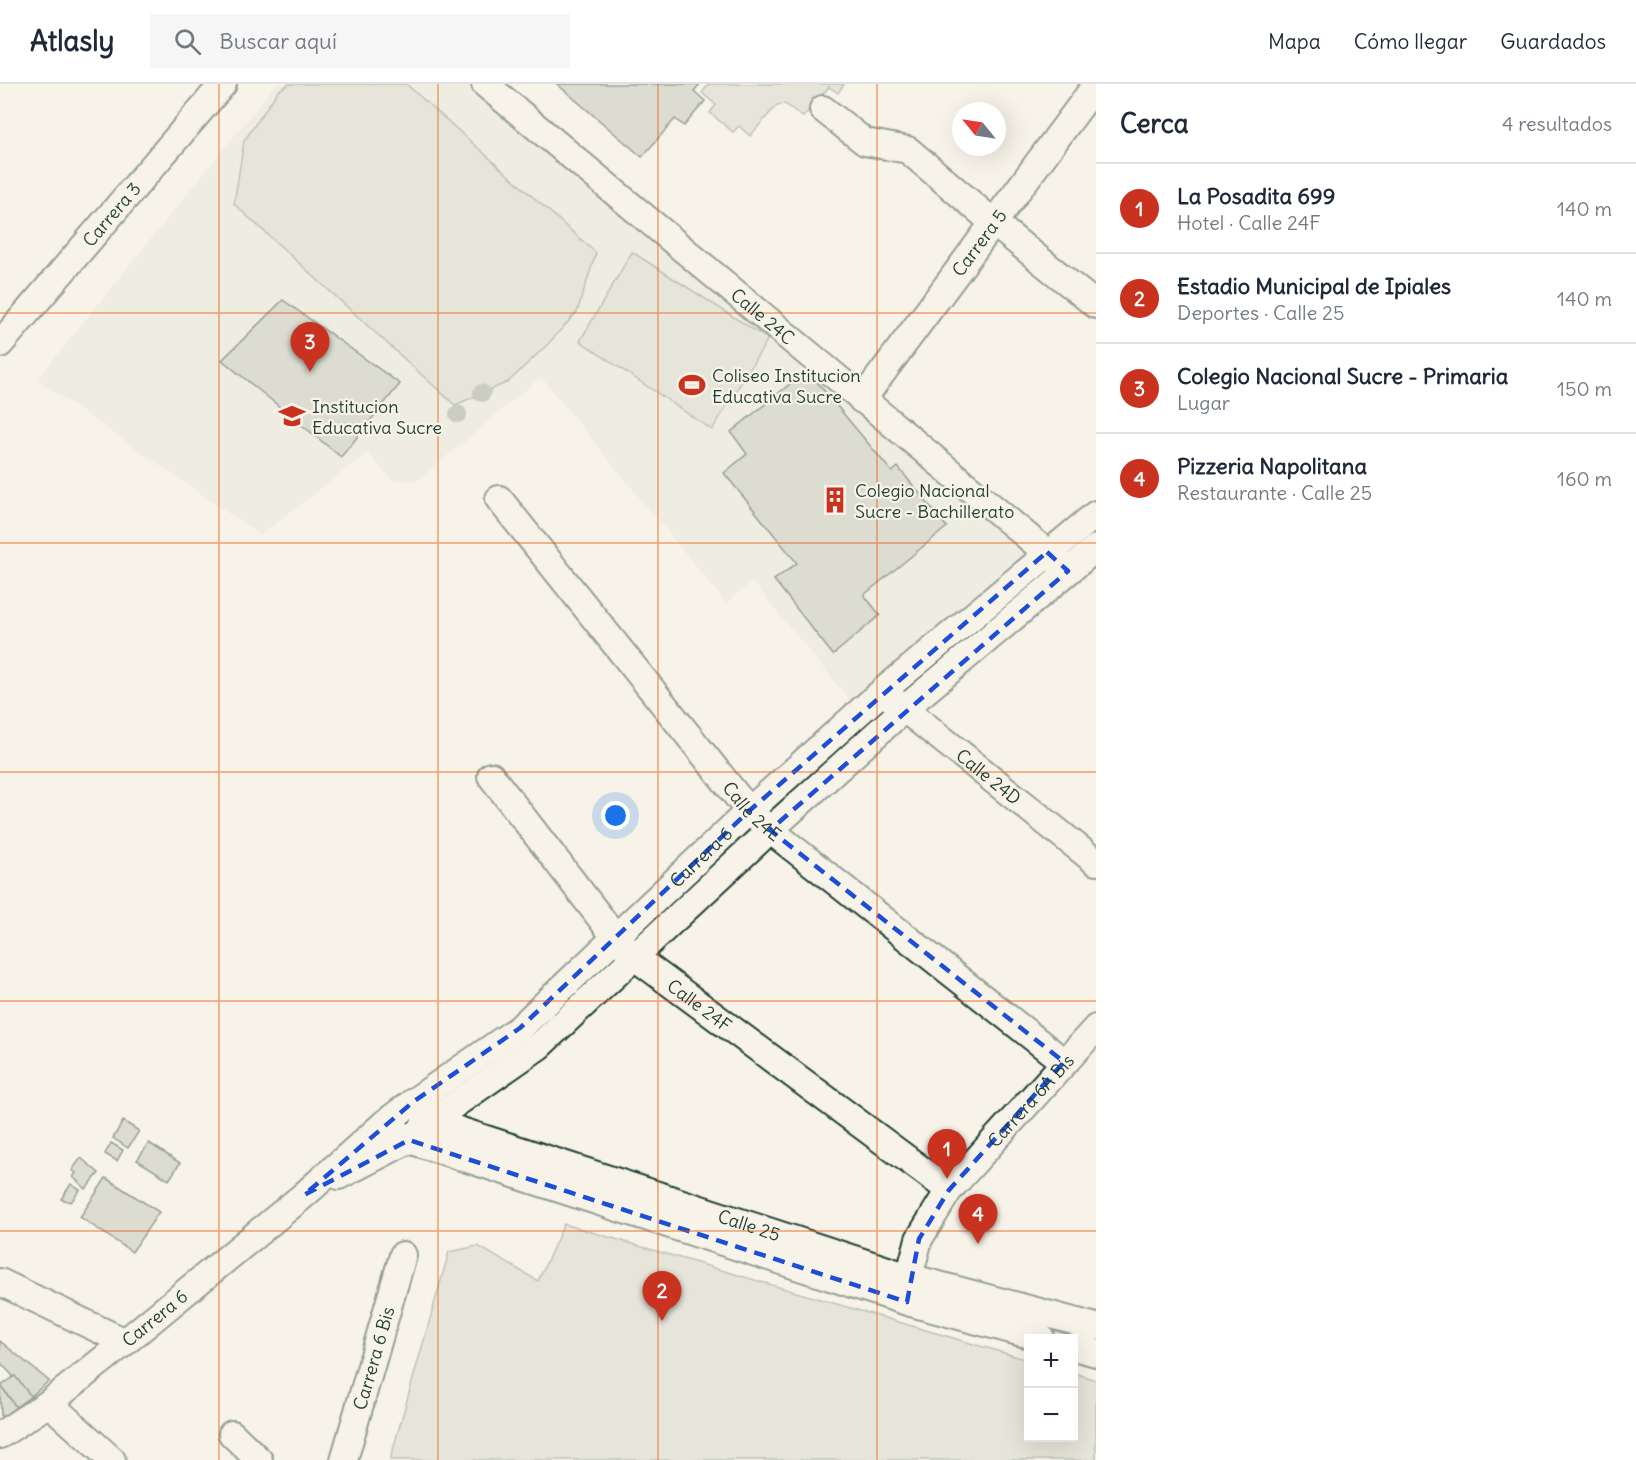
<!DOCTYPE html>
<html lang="es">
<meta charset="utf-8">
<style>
body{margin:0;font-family:Delius,sans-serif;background:#f6f6f7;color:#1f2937}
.controls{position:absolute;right:18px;bottom:18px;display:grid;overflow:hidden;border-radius:0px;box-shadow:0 6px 24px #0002}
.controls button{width:54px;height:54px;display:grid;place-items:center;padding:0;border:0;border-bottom:2px solid #e0e1e3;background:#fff;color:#1f2937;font:30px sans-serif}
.compass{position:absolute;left:952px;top:18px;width:54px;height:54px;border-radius:50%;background:#fff;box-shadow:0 6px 24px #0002;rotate:300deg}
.you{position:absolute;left:616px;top:732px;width:21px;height:21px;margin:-15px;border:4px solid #fff;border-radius:50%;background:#1a73e8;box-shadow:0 0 0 9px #1a73e833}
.badge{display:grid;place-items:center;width:39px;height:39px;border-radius:50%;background:#c8321e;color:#fff;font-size:20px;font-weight:700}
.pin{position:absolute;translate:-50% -50px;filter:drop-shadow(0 2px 3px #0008)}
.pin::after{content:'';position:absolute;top:32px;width:21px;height:18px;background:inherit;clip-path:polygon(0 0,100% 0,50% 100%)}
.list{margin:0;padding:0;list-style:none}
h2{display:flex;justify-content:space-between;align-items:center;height:78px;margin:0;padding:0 24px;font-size:26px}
h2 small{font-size:20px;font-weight:400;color:#747a83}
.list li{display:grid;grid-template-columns:39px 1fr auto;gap:18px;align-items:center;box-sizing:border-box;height:90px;padding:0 24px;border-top:2px solid #e0e1e3}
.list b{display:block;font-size:22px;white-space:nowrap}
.list p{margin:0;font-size:20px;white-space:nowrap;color:#747a83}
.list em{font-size:20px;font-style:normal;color:#747a83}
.icon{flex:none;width:33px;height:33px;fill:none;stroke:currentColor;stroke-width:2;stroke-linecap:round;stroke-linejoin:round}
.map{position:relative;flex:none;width:1096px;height:1376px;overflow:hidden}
header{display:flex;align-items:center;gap:36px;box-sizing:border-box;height:84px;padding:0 30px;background:#fff;border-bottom:2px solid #e0e1e3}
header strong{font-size:28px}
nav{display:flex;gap:33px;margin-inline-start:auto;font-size:21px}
.search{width:420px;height:54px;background:#f6f6f7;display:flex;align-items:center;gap:15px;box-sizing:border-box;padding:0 21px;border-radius:0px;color:#747a83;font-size:22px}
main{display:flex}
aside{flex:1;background:#fff}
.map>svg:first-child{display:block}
.built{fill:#e5e4d9}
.green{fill:#d3d5ca;stroke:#79897f;stroke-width:1.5}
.building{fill:#bbc1b6;stroke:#1f3d34;stroke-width:1.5}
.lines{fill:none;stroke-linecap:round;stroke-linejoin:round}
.minor-casing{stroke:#1f3d34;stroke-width:30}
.minor{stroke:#f7f3e8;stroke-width:26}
.tree{fill:#949f96}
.marked{fill:none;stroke:#1d4ed8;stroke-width:4.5;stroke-dasharray:12 8;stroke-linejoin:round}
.grid{fill:none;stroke:#e8590c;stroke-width:1.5;stroke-opacity:0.55}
.labels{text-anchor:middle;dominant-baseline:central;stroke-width:4.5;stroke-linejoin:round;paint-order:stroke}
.street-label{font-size:18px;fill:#1f3d34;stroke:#f7f3e8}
.poi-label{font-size:18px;fill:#1f3d34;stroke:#f7f3e8;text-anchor:start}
</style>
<header>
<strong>Atlasly</strong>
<div class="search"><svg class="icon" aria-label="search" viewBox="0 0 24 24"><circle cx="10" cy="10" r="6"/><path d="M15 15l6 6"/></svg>Buscar aquí</div>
<nav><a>Mapa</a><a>Cómo llegar</a><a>Guardados</a></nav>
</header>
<main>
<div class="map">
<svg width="1096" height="1376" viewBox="0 0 1096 1376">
<rect width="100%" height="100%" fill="#f7f3e8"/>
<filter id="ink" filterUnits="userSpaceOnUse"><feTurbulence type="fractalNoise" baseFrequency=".0167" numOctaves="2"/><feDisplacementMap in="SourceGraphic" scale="12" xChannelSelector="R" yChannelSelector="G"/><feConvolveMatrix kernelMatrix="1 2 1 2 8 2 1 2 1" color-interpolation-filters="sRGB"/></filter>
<g filter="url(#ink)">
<!-- built -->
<path class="built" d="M276 0H466L1030 474 854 621 752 497 726 519 541 293 417 397 392 396 367 369 260 451 37 296Z"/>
<!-- green -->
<g class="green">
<path d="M289 0H406L596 169 577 228 548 260 508 298 455 321 234 120 244 57 278 7Z"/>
<path d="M709 0H844L838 9 829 3 803 33 785 20 777 21 750 52 739 42 733 48 710 29 716 21 702 9Z"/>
<path d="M632 168 768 255 712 346 580 257Z"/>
<path d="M564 1140 1028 1276V1354H1074V1289L1096 1296V1376H390L449 1168 478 1162 538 1197Z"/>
</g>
<!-- building -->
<g class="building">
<path d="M557 0H700L694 7 705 17 684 42 675 35 642 73Z"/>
<path d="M283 216 400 300 341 373 222 276Z"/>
<path d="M807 286 892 388 898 383 947 443 864 511 880 531 833 571 774 496 797 479 724 389 747 370 731 348Z"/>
<path d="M123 1037 139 1047 128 1064 113 1054Z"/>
<path d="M111 1059 123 1066 117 1077 105 1070Z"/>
<path d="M149 1059 180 1079 169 1096 137 1076Z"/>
<path d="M81 1074 99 1089 86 1105 73 1093 76 1089 72 1086Z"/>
<path d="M106 1094 159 1128 132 1168 80 1133Z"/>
<path d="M71 1100 80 1106 71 1118 61 1115Z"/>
<path d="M0 1257 49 1297 31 1312 0 1278Z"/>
<path d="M15 1292 31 1312 16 1323 1 1302Z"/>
<path d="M1 1302 16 1323 1 1334 0 1303Z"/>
</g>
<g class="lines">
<!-- minor casing -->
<g class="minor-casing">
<g id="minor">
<path id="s1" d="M485 0 1058 478"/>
<path d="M823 25 865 58 908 66 994 139 1096 221"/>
<path id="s2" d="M0 260 223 0"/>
<path id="s3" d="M862 316 1096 1"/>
<path id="s4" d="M499 415 749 727 770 746 1064 978"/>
<path id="s5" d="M892 615 1096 778"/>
<path id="s6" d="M491 692 616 854 636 874 949 1106"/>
<path id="s7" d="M423 1029 431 1037 909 1193 1096 1243"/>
<path d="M398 1048 409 1056 907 1218 1041 1254"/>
<path d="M339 1092 409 1056 431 1037 539 962 770 746 905 624 1096 464"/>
<path d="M0 1198 125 1258"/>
<path id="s8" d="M907 1209 909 1193 919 1155 949 1106 1096 944"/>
<path d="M1074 1263 1096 1269"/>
<path d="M49 1319 112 1376"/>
<path d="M232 1350 259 1376"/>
<path id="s9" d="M0 1351 49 1319 125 1258 304 1111 385 1039 413 1018 520 944 749 727 883 607 1096 430"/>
<path id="s10" d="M344 1376 403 1171"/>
</g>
</g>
<!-- minor -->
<use href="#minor" class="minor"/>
</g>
<!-- trees -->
<g class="tree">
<circle cx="482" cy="309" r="9"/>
<circle cx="458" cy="330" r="9"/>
</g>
</g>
<!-- marked area -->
<path d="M0 0H1096V1376H0ZM1047 468 1068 487 770 746 1064 978 949 1106 919 1155 907 1218 409 1056 304 1111 413 1018 520 944 749 727Z" fill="#f7f3e8" fill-opacity=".55" fill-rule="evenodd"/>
<path class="marked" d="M1047 468 1068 487 770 746 1064 978 949 1106 919 1155 907 1218 409 1056 304 1111 413 1018 520 944 749 727Z"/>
<!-- grid -->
<path class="grid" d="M219 0V1376M438 0V1376M658 0V1376M877 0V1376M0 229H1096M0 459H1096M0 688H1096M0 917H1096M0 1147H1096"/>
<!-- icons -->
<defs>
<g id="stadium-bare" transform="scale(2.07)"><path d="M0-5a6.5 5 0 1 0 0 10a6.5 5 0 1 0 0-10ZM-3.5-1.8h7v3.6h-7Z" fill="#c8321e" stroke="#f7f3e8" stroke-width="2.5" paint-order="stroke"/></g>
<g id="university-bare" transform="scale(2.07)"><path d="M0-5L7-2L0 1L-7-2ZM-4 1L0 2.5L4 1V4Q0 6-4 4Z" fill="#c8321e" stroke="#f7f3e8" stroke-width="2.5" paint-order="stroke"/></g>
<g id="building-bare" transform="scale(2.07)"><path d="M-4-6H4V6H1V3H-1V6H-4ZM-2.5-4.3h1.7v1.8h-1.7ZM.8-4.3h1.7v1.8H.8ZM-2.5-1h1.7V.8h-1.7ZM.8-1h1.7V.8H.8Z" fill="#c8321e" stroke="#f7f3e8" stroke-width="2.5" paint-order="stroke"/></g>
</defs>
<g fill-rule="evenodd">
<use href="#stadium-bare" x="692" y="301"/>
<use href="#university-bare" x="292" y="332"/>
<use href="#building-bare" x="835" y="416"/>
</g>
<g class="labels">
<!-- street labels -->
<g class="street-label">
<text stroke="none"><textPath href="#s2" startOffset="171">Carrera 3</textPath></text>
<text stroke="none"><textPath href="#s3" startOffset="196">Carrera 5</textPath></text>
<text stroke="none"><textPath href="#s1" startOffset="362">Calle 24C</textPath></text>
<text stroke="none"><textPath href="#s5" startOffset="124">Calle 24D</textPath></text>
<text stroke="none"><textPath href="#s4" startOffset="402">Calle 24E</textPath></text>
<text stroke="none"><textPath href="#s9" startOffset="910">Carrera 6</textPath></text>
<text stroke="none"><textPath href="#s6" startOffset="312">Calle 24F</textPath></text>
<text stroke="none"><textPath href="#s8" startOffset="234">Carrera 6A Bis</textPath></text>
<text stroke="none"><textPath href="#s7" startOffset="346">Calle 25</textPath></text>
<text stroke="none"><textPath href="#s9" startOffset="194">Carrera 6</textPath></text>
<text stroke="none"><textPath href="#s10" startOffset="106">Carrera 6 Bis</textPath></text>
</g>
<!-- poi labels -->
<g class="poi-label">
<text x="712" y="291">Coliseo Institucion<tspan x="712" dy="21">Educativa Sucre</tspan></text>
<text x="312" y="322">Institucion<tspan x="312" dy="21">Educativa Sucre</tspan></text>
<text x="855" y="406">Colegio Nacional<tspan x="855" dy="21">Sucre - Bachillerato</tspan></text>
</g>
</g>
</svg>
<div class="controls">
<button>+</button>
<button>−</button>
</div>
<svg class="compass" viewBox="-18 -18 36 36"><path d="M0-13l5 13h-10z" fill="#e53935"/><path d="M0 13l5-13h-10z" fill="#747a83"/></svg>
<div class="you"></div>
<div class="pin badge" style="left:947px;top:1095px">1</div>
<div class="pin badge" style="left:662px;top:1237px">2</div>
<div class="pin badge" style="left:310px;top:288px">3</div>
<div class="pin badge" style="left:978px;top:1160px">4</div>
</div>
<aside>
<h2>Cerca<small>4 resultados</small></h2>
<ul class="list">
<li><span class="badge">1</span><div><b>La Posadita 699</b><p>Hotel · Calle 24F</p></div><em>140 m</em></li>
<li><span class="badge">2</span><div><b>Estadio Municipal de Ipiales</b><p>Deportes · Calle 25</p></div><em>140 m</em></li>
<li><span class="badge">3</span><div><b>Colegio Nacional Sucre - Primaria</b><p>Lugar</p></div><em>150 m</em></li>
<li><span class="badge">4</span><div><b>Pizzeria Napolitana</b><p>Restaurante · Calle 25</p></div><em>160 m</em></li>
</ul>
</aside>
</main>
